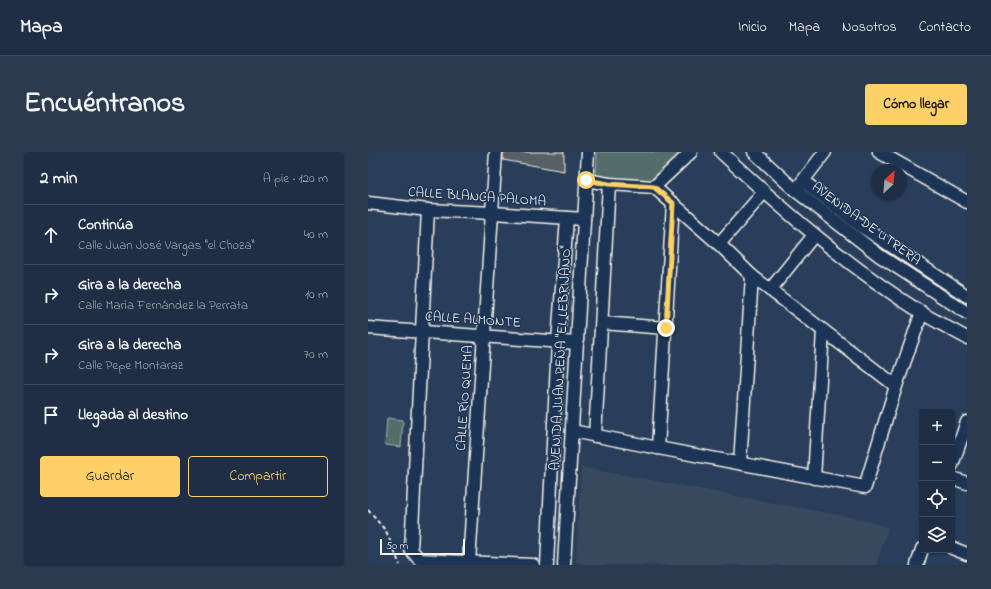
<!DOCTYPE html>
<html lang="es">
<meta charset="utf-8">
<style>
body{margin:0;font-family:"Indie Flower",sans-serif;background:#2c3a4f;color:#f1f3f6}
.controls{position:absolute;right:12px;bottom:12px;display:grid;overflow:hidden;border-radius:4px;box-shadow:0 1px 3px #0004}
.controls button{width:36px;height:36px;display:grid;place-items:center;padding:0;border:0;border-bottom:1px solid #3c4a5d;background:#1f2e44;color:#f1f3f6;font:20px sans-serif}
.compass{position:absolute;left:503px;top:12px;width:36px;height:36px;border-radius:50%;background:#1f2e44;box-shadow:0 1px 3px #0004;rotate:26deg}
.scale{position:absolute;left:12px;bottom:10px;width:85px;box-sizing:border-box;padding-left:4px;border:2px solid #f4f1e8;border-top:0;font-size:11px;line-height:14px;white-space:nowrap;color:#f4f1e8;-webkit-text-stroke:3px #1d3557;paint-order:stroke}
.stop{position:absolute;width:12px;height:12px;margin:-9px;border:3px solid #ffd166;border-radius:50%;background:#fff}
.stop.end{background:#ffd166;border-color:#fff;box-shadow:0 1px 4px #0008}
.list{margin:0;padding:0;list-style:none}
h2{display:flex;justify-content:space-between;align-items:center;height:52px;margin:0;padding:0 16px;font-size:17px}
h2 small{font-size:13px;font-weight:400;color:#a1a8b2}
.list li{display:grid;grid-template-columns:26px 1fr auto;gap:12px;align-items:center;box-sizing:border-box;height:60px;padding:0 16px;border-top:1px solid #3c4a5d}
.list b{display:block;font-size:15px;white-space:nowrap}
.list p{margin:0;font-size:13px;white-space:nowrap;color:#a1a8b2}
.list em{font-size:13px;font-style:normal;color:#a1a8b2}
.actions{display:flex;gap:8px;padding:12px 16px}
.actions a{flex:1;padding:9px 0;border:1px solid #ffd166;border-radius:4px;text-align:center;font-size:14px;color:#ffd166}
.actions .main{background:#ffd166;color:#111}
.icon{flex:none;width:22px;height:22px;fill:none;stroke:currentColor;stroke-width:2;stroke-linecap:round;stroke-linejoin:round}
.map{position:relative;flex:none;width:599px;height:413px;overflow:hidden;border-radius:4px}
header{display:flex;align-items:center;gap:24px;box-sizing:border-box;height:56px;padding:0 20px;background:#1f2e44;border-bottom:1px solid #3c4a5d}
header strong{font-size:19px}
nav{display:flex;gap:22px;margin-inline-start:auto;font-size:14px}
.intro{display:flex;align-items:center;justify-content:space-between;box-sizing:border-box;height:96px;padding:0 24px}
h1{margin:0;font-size:28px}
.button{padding:10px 18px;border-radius:4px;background:#ffd166;color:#111;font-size:14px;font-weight:700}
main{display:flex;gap:24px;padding:0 24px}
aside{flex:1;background:#1f2e44;border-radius:4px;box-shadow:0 1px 3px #0004}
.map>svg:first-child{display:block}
.built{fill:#37485d}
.green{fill:#536e6b;stroke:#a4b0aa}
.building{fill:#586065;stroke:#f4f1e8}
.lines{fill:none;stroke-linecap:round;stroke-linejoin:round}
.minor-casing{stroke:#f4f1e8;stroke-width:15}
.path{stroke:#f4f1e8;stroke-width:2;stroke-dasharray:4 3;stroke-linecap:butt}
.minor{stroke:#1d3557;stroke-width:12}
.route{stroke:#ffd166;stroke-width:5}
.labels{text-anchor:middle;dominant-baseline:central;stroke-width:3;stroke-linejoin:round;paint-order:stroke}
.street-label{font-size:14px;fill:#f4f1e8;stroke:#1d3557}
</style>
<header>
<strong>Mapa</strong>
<nav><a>Inicio</a><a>Mapa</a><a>Nosotros</a><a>Contacto</a></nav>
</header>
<div class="intro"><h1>Encuéntranos</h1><a class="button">Cómo llegar</a></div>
<main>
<aside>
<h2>2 min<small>A pie · 120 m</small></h2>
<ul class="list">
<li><svg class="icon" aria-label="ahead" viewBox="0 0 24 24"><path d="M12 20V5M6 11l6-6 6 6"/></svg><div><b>Continúa</b><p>Calle Juan José Vargas &quot;el Choza&quot;</p></div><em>40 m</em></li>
<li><svg class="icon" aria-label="right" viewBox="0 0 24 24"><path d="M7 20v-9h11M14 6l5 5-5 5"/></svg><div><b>Gira a la derecha</b><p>Calle María Fernández la Perrata</p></div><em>10 m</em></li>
<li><svg class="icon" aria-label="right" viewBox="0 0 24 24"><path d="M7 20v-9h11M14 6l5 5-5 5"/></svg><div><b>Gira a la derecha</b><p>Calle Pepe Montaraz</p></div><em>70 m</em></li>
<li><svg class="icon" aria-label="arrive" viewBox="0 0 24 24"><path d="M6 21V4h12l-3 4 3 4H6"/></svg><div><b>Llegada al destino</b></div></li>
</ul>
<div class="actions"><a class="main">Guardar</a><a>Compartir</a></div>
</aside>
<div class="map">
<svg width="599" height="413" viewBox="0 0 599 413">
<rect width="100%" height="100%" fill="#293e5a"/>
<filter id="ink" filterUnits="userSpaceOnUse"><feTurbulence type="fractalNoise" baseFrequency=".025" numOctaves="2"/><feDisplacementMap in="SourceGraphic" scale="8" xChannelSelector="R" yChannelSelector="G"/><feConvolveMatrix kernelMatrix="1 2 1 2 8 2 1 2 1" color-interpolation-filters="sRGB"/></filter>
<g filter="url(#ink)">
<!-- built -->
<path class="built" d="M213 315 493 367 520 376 508 413H223L208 410Z"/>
<!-- green -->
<g class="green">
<path d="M229 0H320L287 31 228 25Z"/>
<path d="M19 266 35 268 33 295 17 293Z"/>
</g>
<!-- building -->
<path class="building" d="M135 0H196V19L135 8Z"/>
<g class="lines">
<!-- minor casing -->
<g class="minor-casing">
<g id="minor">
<path d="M353 0C416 59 481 115 554 161 569 170 584 178 599 186"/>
<path d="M386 0 427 38 512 104 599 161"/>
<path d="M511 0 599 50"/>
<path d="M218 28 241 32 286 35 323 0"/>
<path d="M435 29 493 74 599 144"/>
<path d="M431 34 457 0"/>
<path d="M286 35 351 92 384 124 528 234"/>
<path d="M0 51 60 58 125 61 216 67"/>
<path d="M60 58 43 398 52 408 165 413"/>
<path d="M351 92 396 40"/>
<path d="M402 138 446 83"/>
<path d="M234 171 298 176"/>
<path d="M0 176 209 191"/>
<path d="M204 279 290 296 497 335 528 234 554 160"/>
<path d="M227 284 241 32"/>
<path d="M290 296 305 51"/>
<path d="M372 311 384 124"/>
<path d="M584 313 599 270"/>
<path d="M446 326 455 179"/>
<path d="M584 326 599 331"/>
<path d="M584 396 599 402"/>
<path d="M101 410 128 0"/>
<path d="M179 413 190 190 199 66"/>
<path d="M196 413 220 0"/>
<path d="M549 413 554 397"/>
</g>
</g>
<!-- path -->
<path class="path" d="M0 358 18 379 32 413"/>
<!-- minor -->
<use href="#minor" class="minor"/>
</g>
</g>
<g class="lines" filter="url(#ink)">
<!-- route -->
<path class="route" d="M218 28 241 32 286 35 305 51 298 176"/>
</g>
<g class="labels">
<!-- street labels -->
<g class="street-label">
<text transform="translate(109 45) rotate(4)">CALLE BLANCA PALOMA</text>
<text transform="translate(498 72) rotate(36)">AVENIDA DE UTRERA</text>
<text transform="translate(105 168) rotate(4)">CALLE ALMONTE</text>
<text transform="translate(193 206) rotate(-87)">AVENIDA JUAN PEÑA "EL LEBRIJANO"</text>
<text transform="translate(97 246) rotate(-86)">CALLE RÍO QUEMA</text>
</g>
</g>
</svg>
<div class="controls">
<button>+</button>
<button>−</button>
<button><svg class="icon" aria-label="locate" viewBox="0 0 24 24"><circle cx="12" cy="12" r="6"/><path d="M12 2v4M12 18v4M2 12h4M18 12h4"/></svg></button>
<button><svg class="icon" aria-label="layers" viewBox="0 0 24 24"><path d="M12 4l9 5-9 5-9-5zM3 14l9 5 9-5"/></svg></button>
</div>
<svg class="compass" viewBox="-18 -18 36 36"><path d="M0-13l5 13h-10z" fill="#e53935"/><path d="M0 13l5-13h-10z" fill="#a1a8b2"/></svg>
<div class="scale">50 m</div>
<div class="stop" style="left:218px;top:28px"></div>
<div class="stop end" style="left:298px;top:176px"></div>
</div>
</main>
